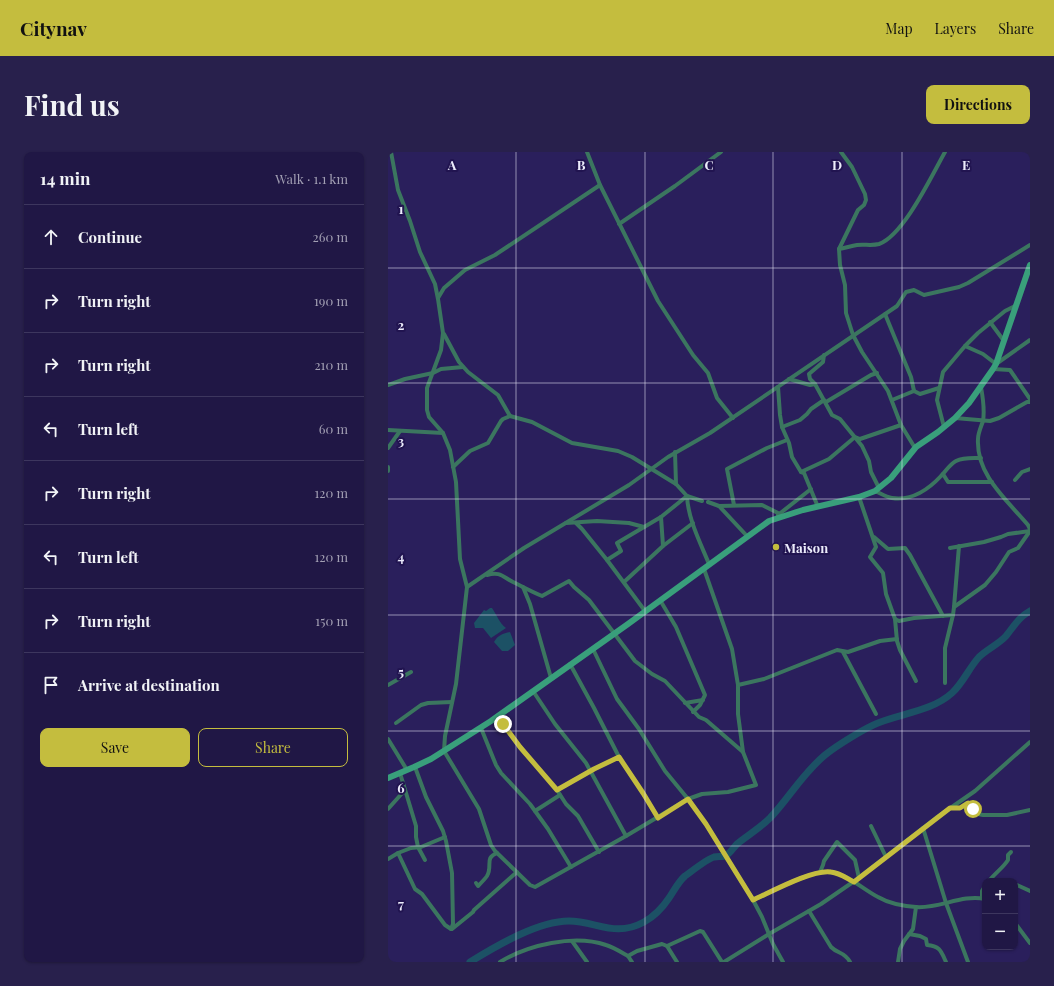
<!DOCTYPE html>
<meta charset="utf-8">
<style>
body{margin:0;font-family:"Playfair Display",serif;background:#28204c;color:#f1f3f6}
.controls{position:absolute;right:12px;bottom:12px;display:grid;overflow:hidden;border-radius:8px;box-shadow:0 1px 3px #0004}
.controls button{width:36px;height:36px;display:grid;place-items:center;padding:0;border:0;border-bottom:1px solid #3d365e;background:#201745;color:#f1f3f6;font:20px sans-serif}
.stop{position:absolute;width:12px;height:12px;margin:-9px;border:3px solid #c4bd3e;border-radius:50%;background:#fff}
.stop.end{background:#c4bd3e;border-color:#fff;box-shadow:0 1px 4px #0008}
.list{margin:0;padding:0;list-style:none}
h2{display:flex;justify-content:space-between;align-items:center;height:52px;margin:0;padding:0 16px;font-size:17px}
h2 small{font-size:13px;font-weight:400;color:#a29fb3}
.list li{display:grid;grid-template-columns:26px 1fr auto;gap:12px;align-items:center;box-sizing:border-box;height:64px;padding:0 16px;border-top:1px solid #3d365e}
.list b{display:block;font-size:15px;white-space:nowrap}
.list em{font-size:13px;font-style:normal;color:#a29fb3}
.actions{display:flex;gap:8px;padding:12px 16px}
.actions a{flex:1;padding:9px 0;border:1px solid #c4bd3e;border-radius:8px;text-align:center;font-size:14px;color:#c4bd3e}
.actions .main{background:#c4bd3e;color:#111}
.icon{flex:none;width:22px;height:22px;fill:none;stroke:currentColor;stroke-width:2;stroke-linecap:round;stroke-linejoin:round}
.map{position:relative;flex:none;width:642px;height:810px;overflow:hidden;border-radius:8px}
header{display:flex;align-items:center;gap:24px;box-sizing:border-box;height:56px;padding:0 20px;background:#c4bd3e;color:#111}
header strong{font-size:19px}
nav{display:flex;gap:22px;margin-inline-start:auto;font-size:14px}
.intro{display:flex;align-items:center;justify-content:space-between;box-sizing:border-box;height:96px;padding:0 24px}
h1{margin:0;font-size:28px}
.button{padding:10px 18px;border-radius:8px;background:#c4bd3e;color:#111;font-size:14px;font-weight:700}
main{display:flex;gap:24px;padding:0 24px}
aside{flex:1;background:#201745;border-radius:8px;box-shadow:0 1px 3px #0004}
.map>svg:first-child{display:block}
.water{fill:#1c5165}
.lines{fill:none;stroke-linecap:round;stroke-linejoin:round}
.river{stroke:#1c5165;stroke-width:7}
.street{stroke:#3b765f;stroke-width:4}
.secondary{stroke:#399f7b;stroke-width:6}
.route{stroke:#c4bd3e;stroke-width:5}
.grid{fill:none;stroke:#ececfb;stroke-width:1;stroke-opacity:0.55}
.poi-dot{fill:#c4bd3e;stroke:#211450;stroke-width:1.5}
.labels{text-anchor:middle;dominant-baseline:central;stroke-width:4;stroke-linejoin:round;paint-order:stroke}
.poi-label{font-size:13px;font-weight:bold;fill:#ececfb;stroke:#211450;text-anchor:start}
.grid-label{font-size:13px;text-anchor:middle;font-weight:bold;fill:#ececfb;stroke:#211450;stroke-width:4;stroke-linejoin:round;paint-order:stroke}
</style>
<header>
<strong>Citynav</strong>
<nav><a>Map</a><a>Layers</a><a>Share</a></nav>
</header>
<div class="intro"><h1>Find us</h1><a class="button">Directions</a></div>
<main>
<aside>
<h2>14 min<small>Walk · 1.1 km</small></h2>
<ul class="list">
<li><svg class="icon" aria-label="ahead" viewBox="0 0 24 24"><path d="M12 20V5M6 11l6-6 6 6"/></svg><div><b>Continue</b></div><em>260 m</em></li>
<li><svg class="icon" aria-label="right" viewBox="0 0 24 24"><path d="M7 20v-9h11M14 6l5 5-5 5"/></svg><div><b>Turn right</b></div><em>190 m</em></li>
<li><svg class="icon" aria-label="right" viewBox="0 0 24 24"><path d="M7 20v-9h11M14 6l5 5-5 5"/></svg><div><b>Turn right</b></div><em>210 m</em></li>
<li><svg class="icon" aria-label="left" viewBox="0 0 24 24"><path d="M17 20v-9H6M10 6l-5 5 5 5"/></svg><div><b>Turn left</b></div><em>60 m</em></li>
<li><svg class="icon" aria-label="right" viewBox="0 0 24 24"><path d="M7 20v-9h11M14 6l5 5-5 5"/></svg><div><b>Turn right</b></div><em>120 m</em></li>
<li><svg class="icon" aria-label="left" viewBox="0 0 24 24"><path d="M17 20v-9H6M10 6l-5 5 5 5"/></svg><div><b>Turn left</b></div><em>120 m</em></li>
<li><svg class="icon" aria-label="right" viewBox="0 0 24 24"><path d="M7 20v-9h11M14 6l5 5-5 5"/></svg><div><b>Turn right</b></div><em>150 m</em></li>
<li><svg class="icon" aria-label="arrive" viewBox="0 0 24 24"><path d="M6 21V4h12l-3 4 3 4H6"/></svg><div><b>Arrive at destination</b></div></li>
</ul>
<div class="actions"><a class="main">Save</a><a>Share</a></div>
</aside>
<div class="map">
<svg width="642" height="810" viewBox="0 0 642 810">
<rect width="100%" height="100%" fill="#2a1f5c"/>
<!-- water -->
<g class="water">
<path d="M102 456H104C109 463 111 471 118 476L103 486 95 476H87L86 471 96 458 98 459Z"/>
<path d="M122 480 127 493 120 499H114L106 490C109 484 115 481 122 480Z"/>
</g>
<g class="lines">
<!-- river -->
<path class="river" d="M82 810C108 794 150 769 181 769 208 769 227 786 256 770 265 765 275 755 281 746 286 739 290 730 297 724 304 719 319 707 326 705 330 704 333 705 337 704 342 702 345 696 349 692 360 683 372 676 382 666 401 646 415 621 437 603 448 594 477 576 490 571 515 561 544 559 564 541 575 531 581 516 591 505 599 497 611 492 618 484 626 474 631 465 642 459"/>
<!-- street -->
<g class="street">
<path d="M3 0 10 38 22 69 32 100 47 132 50 147 55 181 53 198 39 236V258L41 265 55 281 62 298 68 330 72 407 79 435"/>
<path d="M199 0 212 33 270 149 305 203 320 221 329 246 345 266"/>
<path d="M453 0 464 15 477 42 478 48 476 53 470 58 451 97 452 113 457 133 458 161 465 183 474 200 500 239 513 273 527 296"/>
<path d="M231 72 287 34 333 0"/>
<path d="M451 97C457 96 463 94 469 93 476 92 484 94 491 92 516 83 544 23 557 0"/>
<path d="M50 146 56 136 77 118 107 103 212 33"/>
<path d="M497 162 523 225 526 239"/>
<path d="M602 170 616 189"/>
<path d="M56 182 71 210 80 220 110 243 122 264"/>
<path d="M577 194 595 202 608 212 642 188"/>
<path d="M436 203 435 210 421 222 422 227 427 232 444 263 452 267 474 294 481 309 483 320 491 336"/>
<path d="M605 217 622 218 642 247"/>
<path d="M401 227 422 233 427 232"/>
<path d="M0 233 17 227 45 221 53 217 75 215"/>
<path d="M390 235 392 263 394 275 401 291 404 305 413 320 416 321 430 355"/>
<path d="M593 235C595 246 597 257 595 269 593 275 590 281 590 287 588 323 619 348 640 373L642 377"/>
<path d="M504 248 526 239 532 242 551 236"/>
<path d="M438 250 483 223 489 221"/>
<path d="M567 266 602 269 611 266 639 250H642"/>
<path d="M394 275 412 268 419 262 423 257 436 248"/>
<path d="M556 275 549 248 555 220 577 194 590 181 617 159 627 154"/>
<path d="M0 278 55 281"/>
<path d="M0 296 12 279"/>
<path d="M287 300 288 332"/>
<path d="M0 315V319"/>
<path d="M65 315 82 299 100 291 113 269 115 267 122 264 144 270 184 291 230 299 244 305 288 332 299 344 314 349"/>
<path d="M413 320 441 307 467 285 472 287 513 273"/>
<path d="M555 322 560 330H604"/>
<path d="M627 328 634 320 642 317"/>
<path d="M487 339C492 341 498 345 504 346 524 349 540 338 553 324 558 319 562 312 568 309 576 305 584 306 593 306"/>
<path d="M299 344C300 367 312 390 321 412"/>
<path d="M471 345 488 395 482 405 495 421 498 442 507 467 511 469 526 466 565 463 566 455 597 433 608 420 621 400 630 396 642 379"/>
<path d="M320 350 331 354 359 384"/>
<path d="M346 353 339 317 379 296 399 288"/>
<path d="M331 354 374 353 392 362"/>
<path d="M390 363 423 337"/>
<path d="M273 365 275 394"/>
<path d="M178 371 209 369 241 371 256 375"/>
<path d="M188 371 194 377 219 408 257 459"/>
<path d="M486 385 500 397 517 396 522 403 555 464"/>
<path d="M562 396 596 390 613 385 620 382 642 379"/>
<path d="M219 408 233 399 229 391 273 365 299 344"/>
<path d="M316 417 344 497 350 533V562L355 600 368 633 340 640 314 642 300 647 238 684 147 735 142 733 107 699 103 693 91 657 56 599 57 584 68 532 79 435 136 396 241 333 280 305 322 281 509 154 518 140 526 138 536 143 571 135 580 131 642 93"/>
<path d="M99 423C112 419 115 425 125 430 135 435 144 440 154 444L181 429 186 435 201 448 247 509 264 522 277 529 311 565 318 568 355 600"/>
<path d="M236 430 275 394 305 371"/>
<path d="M135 435 142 452 163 526"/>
<path d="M272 448 288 475 317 543 312 553 305 560"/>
<path d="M566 455 571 394"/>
<path d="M507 467 509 489 512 498 528 529"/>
<path d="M205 497 229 547 251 577 277 619 300 647 318 672 365 748 374 765 385 792 395 810"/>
<path d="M455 500 488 562"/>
<path d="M182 512 206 556 231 605 255 641 270 666"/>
<path d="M557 531V496L565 463"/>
<path d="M0 533 23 520"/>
<path d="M350 533 376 527 449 498 460 500 492 489 509 487"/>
<path d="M145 539 167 572 198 611 238 684"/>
<path d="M297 551 315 548"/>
<path d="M109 565 132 595 169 638 178 652 190 664 211 700"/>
<path d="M8 571 33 553 40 551 64 550"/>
<path d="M93 576 108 613 113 621 142 652 160 677 183 715"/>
<path d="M0 587 19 618"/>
<path d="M27 615 38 645 55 679 58 689 64 721 65 772 63 777"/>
<path d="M12 621 28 674V685L30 695 37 708"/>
<path d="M169 638 206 617 231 605"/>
<path d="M562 656H572L579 651 590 662 595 663H619L642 658"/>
<path d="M0 657 17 638"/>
<path d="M147 659 172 643"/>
<path d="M483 674 498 705"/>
<path d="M535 676 558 751 580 810"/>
<path d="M10 701 27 737 34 742 57 773 63 777"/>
<path d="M0 707 10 701 23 696 33 695 57 685"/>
<path d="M432 720 435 713 436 709 449 690 467 708 471 726"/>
<path d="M601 729C607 721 615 716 620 708V703L623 700"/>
<path d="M88 731 90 734C93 731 97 727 99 724 105 714 96 706 109 701"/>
<path d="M627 735 629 733 642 739"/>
<path d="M594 746V739L597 734"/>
<path d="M365 748C382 740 422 719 439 720 458 720 474 737 490 745 502 752 515 754 528 755 551 757 574 742 597 747"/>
<path d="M421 759 443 795C450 802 457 800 462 810"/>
<path d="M627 771 642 791"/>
<path d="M64 777 85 760 86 758 129 720"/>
<path d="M521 782 532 784 538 787 539 793C552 794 553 799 558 810"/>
<path d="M184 789 199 810"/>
<path d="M279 794 312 779 315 780 334 810"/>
<path d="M240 804 244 810"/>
<path d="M112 810C140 793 186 782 218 793 225 795 233 800 240 804L249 799 274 792 279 794 289 810"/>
<path d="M336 810 381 782 433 752 465 730 548 666 587 639 642 590"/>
<path d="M510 810 512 797 516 789 525 777 528 755"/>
</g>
<!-- secondary -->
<path class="secondary" d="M0 626 26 615 43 607 103 569 240 472 381 369 415 358 471 345 487 339 503 326 528 295 550 280 567 266 581 251 605 217 608 212 642 113"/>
</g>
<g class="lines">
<!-- route -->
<path class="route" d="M115 572 132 595 169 638 206 617 231 605 255 641 270 666 300 647 318 672 365 748C383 740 425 717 443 720 452 721 458 726 466 730L562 656H572L580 651 585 657"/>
</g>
<!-- grid -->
<path class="grid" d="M128 0V810M257 0V810M385 0V810M514 0V810M0 116H642M0 231H642M0 347H642M0 463H642M0 579H642M0 694H642"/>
<!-- markers -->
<circle class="poi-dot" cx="388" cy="395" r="4"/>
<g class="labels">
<!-- poi labels -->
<g class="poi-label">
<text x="396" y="395">Maison</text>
</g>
</g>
<g class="grid-label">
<text x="64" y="18">A</text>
<text x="193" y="18">B</text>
<text x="321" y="18">C</text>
<text x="449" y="18">D</text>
<text x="578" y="18">E</text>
<text x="13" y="62">1</text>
<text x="13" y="178">2</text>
<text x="13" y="294">3</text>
<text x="13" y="410">4</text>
<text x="13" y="525">5</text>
<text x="13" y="641">6</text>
<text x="13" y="757">7</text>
</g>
</svg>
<div class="controls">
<button>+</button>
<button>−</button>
</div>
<div class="stop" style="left:585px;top:657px"></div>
<div class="stop end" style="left:115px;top:572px"></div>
</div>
</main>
